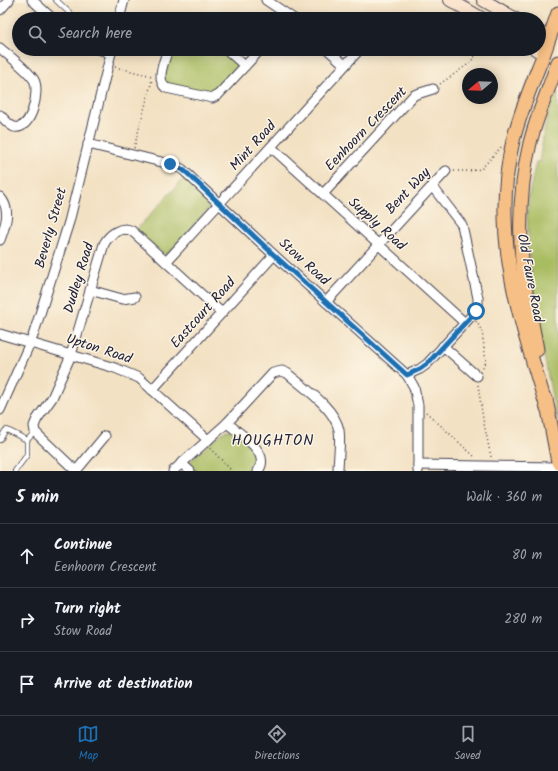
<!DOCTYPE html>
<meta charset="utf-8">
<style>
body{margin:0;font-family:Kalam,sans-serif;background:#20242c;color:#f1f3f6}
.compass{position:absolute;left:462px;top:68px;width:36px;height:36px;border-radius:50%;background:#171b24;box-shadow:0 2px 10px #0003;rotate:251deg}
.stop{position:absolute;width:12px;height:12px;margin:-9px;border:3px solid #1f6fb2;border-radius:50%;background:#fff}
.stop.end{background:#1f6fb2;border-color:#fff;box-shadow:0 1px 4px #0008}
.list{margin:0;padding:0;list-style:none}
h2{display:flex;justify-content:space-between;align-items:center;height:52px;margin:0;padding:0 16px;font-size:17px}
h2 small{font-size:13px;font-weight:400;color:#9ea1a6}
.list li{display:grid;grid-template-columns:26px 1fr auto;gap:12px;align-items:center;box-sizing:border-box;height:64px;padding:0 16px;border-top:1px solid #363941}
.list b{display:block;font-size:15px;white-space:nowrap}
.list p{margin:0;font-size:13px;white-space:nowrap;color:#9ea1a6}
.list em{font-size:13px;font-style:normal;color:#9ea1a6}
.icon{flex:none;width:22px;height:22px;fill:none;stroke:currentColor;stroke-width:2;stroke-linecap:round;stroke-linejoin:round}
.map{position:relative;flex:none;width:558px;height:471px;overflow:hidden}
.search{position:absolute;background:#171b24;box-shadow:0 2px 10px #0003;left:12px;right:12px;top:12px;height:44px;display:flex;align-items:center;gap:10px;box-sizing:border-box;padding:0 14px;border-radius:22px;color:#9ea1a6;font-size:15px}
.sheet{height:244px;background:#171b24}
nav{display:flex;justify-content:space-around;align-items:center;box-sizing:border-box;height:56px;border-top:1px solid #363941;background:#171b24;font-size:11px;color:#9ea1a6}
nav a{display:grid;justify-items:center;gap:2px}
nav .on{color:#1f6fb2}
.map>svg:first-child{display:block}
.green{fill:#a8bc61;stroke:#656f4e}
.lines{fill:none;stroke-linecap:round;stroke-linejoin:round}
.service-casing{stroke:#413f4f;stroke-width:6}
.minor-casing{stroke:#413f4f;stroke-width:11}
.secondary-casing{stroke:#413f4f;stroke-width:14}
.primary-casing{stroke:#413f4f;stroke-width:15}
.path{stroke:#413f4f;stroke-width:1.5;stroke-dasharray:1 3;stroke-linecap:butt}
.service{stroke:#fff;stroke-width:4.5}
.minor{stroke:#fff;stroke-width:9}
.secondary{stroke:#fbe5cf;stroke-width:12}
.primary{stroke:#f5bf86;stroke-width:13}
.route{stroke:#1f6fb2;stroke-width:5}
.labels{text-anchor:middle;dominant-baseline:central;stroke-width:3;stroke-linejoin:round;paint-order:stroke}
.street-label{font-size:14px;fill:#22223b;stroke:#fcf5e5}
.neighbourhood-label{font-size:15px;letter-spacing:1px;fill:#22223b;stroke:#fcf5e5}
</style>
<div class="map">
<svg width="558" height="471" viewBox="0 0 558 471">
<rect width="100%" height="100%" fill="#fcf5e5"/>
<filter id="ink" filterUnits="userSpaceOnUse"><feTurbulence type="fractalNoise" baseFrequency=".025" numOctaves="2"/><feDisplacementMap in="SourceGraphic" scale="8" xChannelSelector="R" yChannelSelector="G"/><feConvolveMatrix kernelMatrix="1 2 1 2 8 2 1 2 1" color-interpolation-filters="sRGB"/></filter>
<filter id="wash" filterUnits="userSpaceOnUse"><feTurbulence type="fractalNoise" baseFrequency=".012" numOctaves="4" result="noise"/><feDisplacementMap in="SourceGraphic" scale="16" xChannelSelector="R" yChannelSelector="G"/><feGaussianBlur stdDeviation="0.9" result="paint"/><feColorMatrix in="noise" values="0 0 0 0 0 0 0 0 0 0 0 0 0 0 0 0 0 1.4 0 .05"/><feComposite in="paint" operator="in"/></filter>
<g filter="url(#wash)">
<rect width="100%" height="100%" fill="#f3e1c3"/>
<!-- green -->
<g class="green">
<path d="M171 49H222L238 64V68L213 95 168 84 164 80Z"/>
<path d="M558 92V427L537 320 531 284 527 216 529 194 536 162H539C542 145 547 104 558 92Z"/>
<path d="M186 176 212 203V205L168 254H164L136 230Z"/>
<path d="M229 430 235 432 259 457 254 471H193L189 466V462L223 432Z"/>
</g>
</g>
<g filter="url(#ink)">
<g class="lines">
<!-- service casing -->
<g class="service-casing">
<g id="service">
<path d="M56 0 76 19"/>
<path d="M0 440 5 431 7 430 27 440"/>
<path d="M15 471 27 455V440L35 432"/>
</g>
</g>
<!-- minor casing -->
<g class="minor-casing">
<g id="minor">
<path d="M32 0 53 19"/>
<path d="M266 0 294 19"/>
<path d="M0 10 9 0"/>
<path d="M119 19 124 0"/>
<path d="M0 48C9 56 28 70 34 80 40 90 32 131 14 127 9 125 4 119 0 115"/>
<path d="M98 49 111 53"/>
<path d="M168 49C165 60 155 79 166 88L212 98 218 95 245 66 226 49"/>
<path d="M327 49 345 65"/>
<path d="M245 66 261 49"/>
<path d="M88 144 170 164 182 169 274 255 407 375 414 387 418 405V471"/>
<path d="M271 147 465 323"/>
<path d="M323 194 414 95 433 89"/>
<path d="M0 197C12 210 5 226 0 240"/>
<path d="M166 262 360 49"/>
<path d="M90 290 122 299 135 297"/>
<path d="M326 302 446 171"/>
<path d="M0 334 115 368 139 378 208 440"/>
<path d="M443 346 477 376"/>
<path d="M407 375 420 369 427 364 476 311 478 305V298L462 225 432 186"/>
<path d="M152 390 274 255"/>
<path d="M0 410 33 336 69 222 112 49"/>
<path d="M227 423C240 434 272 453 258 471"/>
<path d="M181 463 190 471"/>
<path d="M418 465 558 467"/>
<path d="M76 471 35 432 34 426 37 419 52 398 71 355 104 244C109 235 121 225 132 231L222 313"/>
<path d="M76 471 105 436"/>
<path d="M173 471 227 423 273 373 282 371 287 373C304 388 334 407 339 430 341 443 338 458 338 471"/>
</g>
</g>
<!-- secondary casing -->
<g class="secondary-casing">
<g id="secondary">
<path d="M450 0 483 19"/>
<path d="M483 0 516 19"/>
<path d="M539 32 549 38"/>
<path d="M535 49 544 54"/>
</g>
</g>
<!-- primary casing -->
<g class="primary-casing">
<g id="primary">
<path d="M537 350C532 320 524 290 522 260 519 222 521 180 530 143 537 115 549 89 558 62"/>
<path d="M546 399 558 462"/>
<path d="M547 408C520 319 490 235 513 141 520 112 532 84 543 56 548 42 553 27 558 13"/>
</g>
</g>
<!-- path -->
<g class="path">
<path d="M115 67 152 76"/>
<path d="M440 84 470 63 480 49"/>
<path d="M134 148 152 80"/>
<path d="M454 171H469L481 169 502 146"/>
<path d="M476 321 482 331 486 362 481 370"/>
<path d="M478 385 483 419 491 457"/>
<path d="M426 412 476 458"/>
<path d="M210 448 232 471"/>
</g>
<!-- service -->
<use href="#service" class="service"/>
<!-- minor -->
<use href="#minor" class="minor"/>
<!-- secondary -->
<use href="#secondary" class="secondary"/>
<!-- primary -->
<use href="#primary" class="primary"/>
</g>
</g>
<g class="lines" filter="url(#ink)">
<!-- route -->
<path class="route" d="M170 164 182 169 187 173 274 255 407 375 420 369 427 364 476 311"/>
</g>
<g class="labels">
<!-- street labels -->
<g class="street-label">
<text transform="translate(366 129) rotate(-46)">Eenhoorn Crescent</text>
<text transform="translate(253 146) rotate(-48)">Mint Road</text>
<text transform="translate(408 191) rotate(-47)">Bent Way</text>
<text transform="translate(377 224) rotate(42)">Supply Road</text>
<text transform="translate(51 228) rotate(-74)">Beverly Street</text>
<text transform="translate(304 262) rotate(42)">Stow Road</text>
<text transform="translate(79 278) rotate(-73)">Dudley Road</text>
<text transform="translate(530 278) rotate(79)">Old Faure Road</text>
<text transform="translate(203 313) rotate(-48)">Eastcourt Road</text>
<text transform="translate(99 349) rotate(18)">Upton Road</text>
</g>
<!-- neighbourhood labels -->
<g class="neighbourhood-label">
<text x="273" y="441">HOUGHTON</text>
</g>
</g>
</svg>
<svg class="compass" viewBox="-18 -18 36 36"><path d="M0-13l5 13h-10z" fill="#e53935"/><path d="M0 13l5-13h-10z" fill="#9ea1a6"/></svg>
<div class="stop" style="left:476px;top:311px"></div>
<div class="stop end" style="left:170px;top:164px"></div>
<div class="search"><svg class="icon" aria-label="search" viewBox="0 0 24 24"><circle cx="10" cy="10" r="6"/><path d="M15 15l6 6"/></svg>Search here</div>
</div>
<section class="sheet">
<h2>5 min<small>Walk · 360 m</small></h2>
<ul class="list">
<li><svg class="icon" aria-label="ahead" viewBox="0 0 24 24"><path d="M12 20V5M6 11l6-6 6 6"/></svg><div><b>Continue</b><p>Eenhoorn Crescent</p></div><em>80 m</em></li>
<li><svg class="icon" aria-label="right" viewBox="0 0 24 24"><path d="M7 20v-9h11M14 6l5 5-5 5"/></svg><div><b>Turn right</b><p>Stow Road</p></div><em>280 m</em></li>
<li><svg class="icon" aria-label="arrive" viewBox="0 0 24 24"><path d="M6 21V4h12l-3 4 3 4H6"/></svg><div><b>Arrive at destination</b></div></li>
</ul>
</section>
<nav>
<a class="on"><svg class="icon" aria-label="map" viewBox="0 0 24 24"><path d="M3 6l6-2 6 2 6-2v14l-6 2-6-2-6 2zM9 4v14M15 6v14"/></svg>Map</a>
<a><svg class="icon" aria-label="directions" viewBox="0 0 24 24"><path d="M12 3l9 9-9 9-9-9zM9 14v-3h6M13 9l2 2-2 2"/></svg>Directions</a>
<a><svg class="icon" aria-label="saved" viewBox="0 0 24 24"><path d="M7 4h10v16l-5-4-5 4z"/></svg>Saved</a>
</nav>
